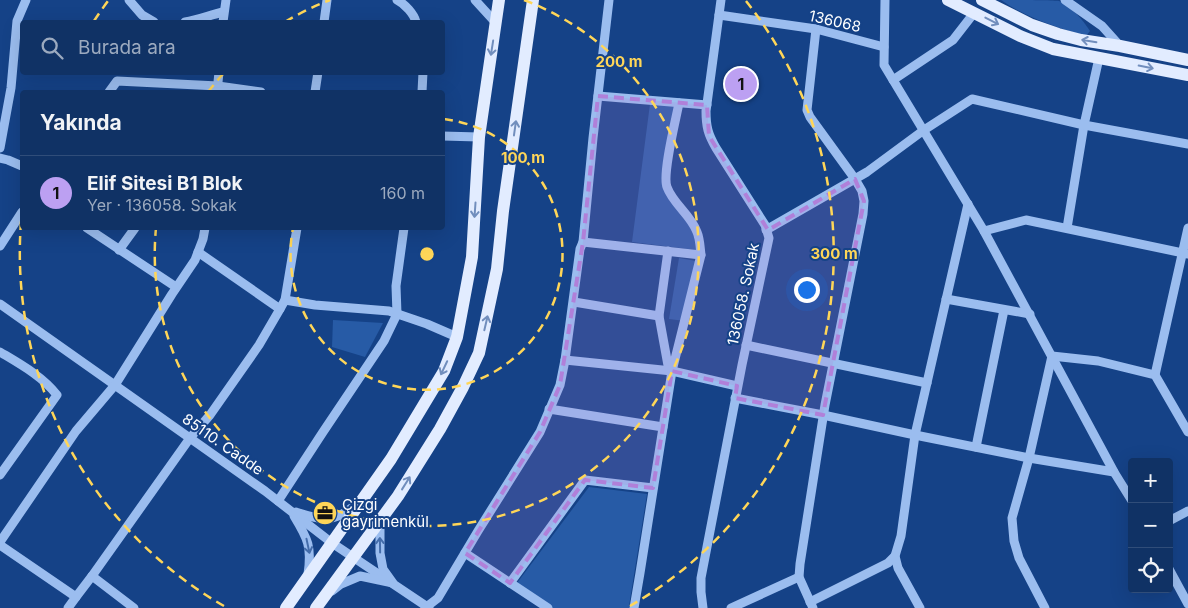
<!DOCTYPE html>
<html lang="tr">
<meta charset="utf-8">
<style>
body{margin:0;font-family:Inter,sans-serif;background:#1e3e6e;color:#f1f3f6}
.controls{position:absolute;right:15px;bottom:15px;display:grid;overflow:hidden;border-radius:5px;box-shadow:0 5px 20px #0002}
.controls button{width:45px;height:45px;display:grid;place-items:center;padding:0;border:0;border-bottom:1px solid #304d79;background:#103265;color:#f1f3f6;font:25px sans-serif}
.you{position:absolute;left:806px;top:289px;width:18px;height:18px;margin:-12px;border:4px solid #fff;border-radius:50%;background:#1a73e8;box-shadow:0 0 0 8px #1a73e833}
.badge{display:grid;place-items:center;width:32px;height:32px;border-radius:50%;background:#bca0f2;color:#111;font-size:16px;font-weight:700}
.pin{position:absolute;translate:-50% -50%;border:2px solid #fff;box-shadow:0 1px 5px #0006}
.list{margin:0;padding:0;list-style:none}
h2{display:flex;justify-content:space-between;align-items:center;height:65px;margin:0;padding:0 20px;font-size:21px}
h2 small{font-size:16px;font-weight:400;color:#9caabf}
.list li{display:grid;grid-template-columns:32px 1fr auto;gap:15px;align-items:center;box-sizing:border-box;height:75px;padding:0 20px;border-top:1px solid #304d79}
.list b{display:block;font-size:19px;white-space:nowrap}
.list p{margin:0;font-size:16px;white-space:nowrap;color:#9caabf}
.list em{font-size:16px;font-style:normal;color:#9caabf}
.icon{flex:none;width:28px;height:28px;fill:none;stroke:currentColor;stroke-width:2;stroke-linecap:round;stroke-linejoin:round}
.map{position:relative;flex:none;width:1188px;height:608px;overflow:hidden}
.search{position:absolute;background:#103265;box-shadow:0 5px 20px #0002;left:20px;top:20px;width:425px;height:55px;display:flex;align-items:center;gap:12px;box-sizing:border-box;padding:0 18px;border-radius:5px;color:#9caabf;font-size:19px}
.panel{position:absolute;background:#103265;box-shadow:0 5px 20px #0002;left:20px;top:90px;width:425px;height:140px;border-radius:5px}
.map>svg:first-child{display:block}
.green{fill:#275ba6}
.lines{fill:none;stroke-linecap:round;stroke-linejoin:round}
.minor{stroke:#9bbdef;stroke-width:9}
.major{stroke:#e2ecff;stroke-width:12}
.oneway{stroke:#718ebd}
.oneway2{stroke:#446dab}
.marked{fill:#b080d9;fill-opacity:0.2;stroke:#b080d9;stroke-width:4;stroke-dasharray:10 6;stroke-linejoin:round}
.ring{fill:none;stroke:#ffd658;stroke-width:2.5;stroke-dasharray:9 6}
.labels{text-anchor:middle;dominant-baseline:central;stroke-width:4;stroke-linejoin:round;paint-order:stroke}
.street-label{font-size:15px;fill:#fff;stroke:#154287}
.poi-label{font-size:15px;fill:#fff;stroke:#154287;text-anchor:start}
.centre{fill:#ffd658;stroke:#154287;stroke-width:2.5}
.ring-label{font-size:15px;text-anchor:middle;font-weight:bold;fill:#ffd658;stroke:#154287;stroke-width:4;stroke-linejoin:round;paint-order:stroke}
</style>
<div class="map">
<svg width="1188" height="608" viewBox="0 0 1188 608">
<rect width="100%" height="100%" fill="#154287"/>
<!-- green -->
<g class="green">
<path d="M1001 0C1011 0 1053 0 1059 1 1072 7 1082 19 1090 31L1086 36C1057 28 1025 17 1001 0Z"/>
<path d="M650 104 675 106 664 189 693 231 696 250 632 242Z"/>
<path d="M679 258 696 261 685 321 669 319Z"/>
<path d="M333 320 383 323 365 357 332 347Z"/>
<path d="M589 487 647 494 629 606 630 608H551L517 583Z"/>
</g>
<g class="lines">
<!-- minor -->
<g class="minor">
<path d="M129 0 142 15 154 22"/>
<path d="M397 0C405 4 414 14 416 22"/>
<path d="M475 0 496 23"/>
<path d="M885 0 884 65 984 231 1114 472 1132 501"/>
<path d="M1065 0 1102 26 1120 46"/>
<path d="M719 15 816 29 884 47"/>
<path d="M185 22C198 20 210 15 223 12"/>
<path d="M223 22 226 0"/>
<path d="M324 22 327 0"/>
<path d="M893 80 953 40 974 13"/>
<path d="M109 92 117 81 218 86 261 92"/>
<path d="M217 92 219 72"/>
<path d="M315 92 318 72"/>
<path d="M422 92 423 72"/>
<path d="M598 96 707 105"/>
<path d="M442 136 479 137"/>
<path d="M0 148 11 88 17 21 26 0"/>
<path d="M0 158 8 160 22 166"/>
<path d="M87 228 176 287"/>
<path d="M1067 228 1084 125 1099 58"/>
<path d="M766 230 867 172 924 130 972 99 1084 125 1188 144"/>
<path d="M984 231 1026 220 1188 254"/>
<path d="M583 242 701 255"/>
<path d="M0 246 22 212"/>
<path d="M119 250 135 228"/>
<path d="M668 251 659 316 669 371"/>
<path d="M198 252 280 309"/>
<path d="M946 299 1030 314"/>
<path d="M285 300 315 305 389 311 427 324 457 337"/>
<path d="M574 302 659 316"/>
<path d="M0 304 265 491 332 543 429 608"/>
<path d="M746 345 927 383"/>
<path d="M0 352C20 364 42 376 57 395L0 475"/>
<path d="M565 360 672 371 737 386"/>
<path d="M1155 375 1188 228"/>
<path d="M735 398 823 415 915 435 1029 458 1114 472"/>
<path d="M549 409 663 427"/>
<path d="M976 447 1004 310"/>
<path d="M278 501 323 432 384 341 397 314 396 286 404 228"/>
<path d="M296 512C321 520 332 524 354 506"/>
<path d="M294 516C308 539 312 547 308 574"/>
<path d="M1169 521 1188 511"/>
<path d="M0 542 76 431 115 385 172 294 195 260 203 239 205 228"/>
<path d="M0 545 76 597 68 608"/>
<path d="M465 553 548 608"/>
<path d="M1169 569 1188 604"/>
<path d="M92 576 134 608"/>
<path d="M510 583 585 480 653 488"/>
<path d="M332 591 341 584 360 576 393 583 383 569 380 553V521"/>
<path d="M76 597 92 576 190 438 210 415 259 345 280 309 285 300 297 228"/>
<path d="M810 602 888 563 895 556"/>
<path d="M425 608 438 598 478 531 540 432 560 385 565 360 580 249 583 242 593 138 609 0"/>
<path d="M634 608 640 573 672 371 701 255C700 247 700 239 697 232 691 215 673 204 667 187 662 174 676 119 679 103"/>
<path d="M703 608 701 592V578L742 365 769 238 765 225 716 148C708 134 706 127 706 111L721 0"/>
<path d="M731 608 799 577"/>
<path d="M813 608 799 577 800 564 825 405 863 214 864 201 862 191 855 179 810 117 807 110 816 29"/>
<path d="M920 608 898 568 895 556 901 536 915 435 968 204"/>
<path d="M1045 608 1019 558 1014 541 1012 518 1029 458 1052 356 1098 361 1155 375 1188 432"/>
</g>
<!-- major -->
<g class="major">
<path d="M948 0 1020 36 1053 49 1188 75"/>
<path d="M982 0 1032 25 1058 34 1081 40 1120 46 1188 60"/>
<path d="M286 608 391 459 444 371 457 337 472 257 479 137 499 0"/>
<path d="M316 608 398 496 440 429 463 387 479 353 497 269 503 211 533 0"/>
</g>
</g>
<!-- one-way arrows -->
<defs><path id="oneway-shaft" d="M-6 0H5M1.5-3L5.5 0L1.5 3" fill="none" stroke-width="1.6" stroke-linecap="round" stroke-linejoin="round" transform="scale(1.25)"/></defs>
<g class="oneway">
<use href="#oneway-shaft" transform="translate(992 21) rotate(27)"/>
<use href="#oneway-shaft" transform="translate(1089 41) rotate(-171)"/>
<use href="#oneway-shaft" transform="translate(492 48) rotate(99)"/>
<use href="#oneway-shaft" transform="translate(1146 67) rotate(11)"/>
<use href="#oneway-shaft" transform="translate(515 128) rotate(-82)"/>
<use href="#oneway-shaft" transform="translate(475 210) rotate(94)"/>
<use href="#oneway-shaft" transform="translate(486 323) rotate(-77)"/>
<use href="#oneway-shaft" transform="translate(444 368) rotate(115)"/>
<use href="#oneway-shaft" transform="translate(406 483) rotate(-58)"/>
</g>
<g class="oneway2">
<use href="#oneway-shaft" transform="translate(380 545) rotate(-91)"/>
<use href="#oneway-shaft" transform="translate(308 546) rotate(78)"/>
</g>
<!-- marked area -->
<path class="marked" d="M598 96 707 105 709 136 768 230 855 179 864 201 823 415 735 398 737 386 672 371 653 488 585 480 510 583 465 553 540 432 560 385 583 242Z"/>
<!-- distance rings -->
<g class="ring">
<path d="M444 119A136 136 0 1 1 293 228"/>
<path d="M208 92A272 272 0 0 1 223 74M285 22A272 272 0 0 1 330 0M524 0A272 272 0 1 1 156 228"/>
<path d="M224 606A407 407 0 0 1 22 211M94 21A407 407 0 0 1 108 1M746 1A407 407 0 0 1 630 606"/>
</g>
<!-- icons -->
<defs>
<g id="office-disc" transform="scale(1.25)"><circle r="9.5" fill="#ffd658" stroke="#154287"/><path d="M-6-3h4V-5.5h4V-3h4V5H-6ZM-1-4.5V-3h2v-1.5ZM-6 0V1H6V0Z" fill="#111"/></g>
</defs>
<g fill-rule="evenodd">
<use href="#office-disc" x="325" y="513"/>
</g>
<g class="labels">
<!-- street labels -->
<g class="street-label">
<text transform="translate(835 21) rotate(13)">136068</text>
<text transform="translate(743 294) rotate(-78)">136058. Sokak</text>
<text transform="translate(223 444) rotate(35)">85110. Cadde</text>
</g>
<!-- poi labels -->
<g class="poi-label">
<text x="342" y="504">Çizgi<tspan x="342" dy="17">gayrimenkül</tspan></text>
</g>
</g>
<circle cx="427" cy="254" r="8" class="centre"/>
<g class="ring-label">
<text x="619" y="67">200 m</text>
<text x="523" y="163">100 m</text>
<text x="834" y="259">300 m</text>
</g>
</svg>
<div class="controls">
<button>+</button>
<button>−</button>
<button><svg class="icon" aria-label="locate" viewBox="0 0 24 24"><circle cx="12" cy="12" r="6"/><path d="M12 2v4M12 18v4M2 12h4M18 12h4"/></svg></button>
</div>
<div class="you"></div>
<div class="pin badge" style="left:741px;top:84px">1</div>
<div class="search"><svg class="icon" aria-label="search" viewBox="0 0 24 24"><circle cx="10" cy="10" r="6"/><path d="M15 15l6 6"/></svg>Burada ara</div>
<section class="panel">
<h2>Yakında<small></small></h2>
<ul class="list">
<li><span class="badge">1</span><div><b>Elif Sitesi B1 Blok</b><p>Yer · 136058. Sokak</p></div><em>160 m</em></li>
</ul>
</section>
</div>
